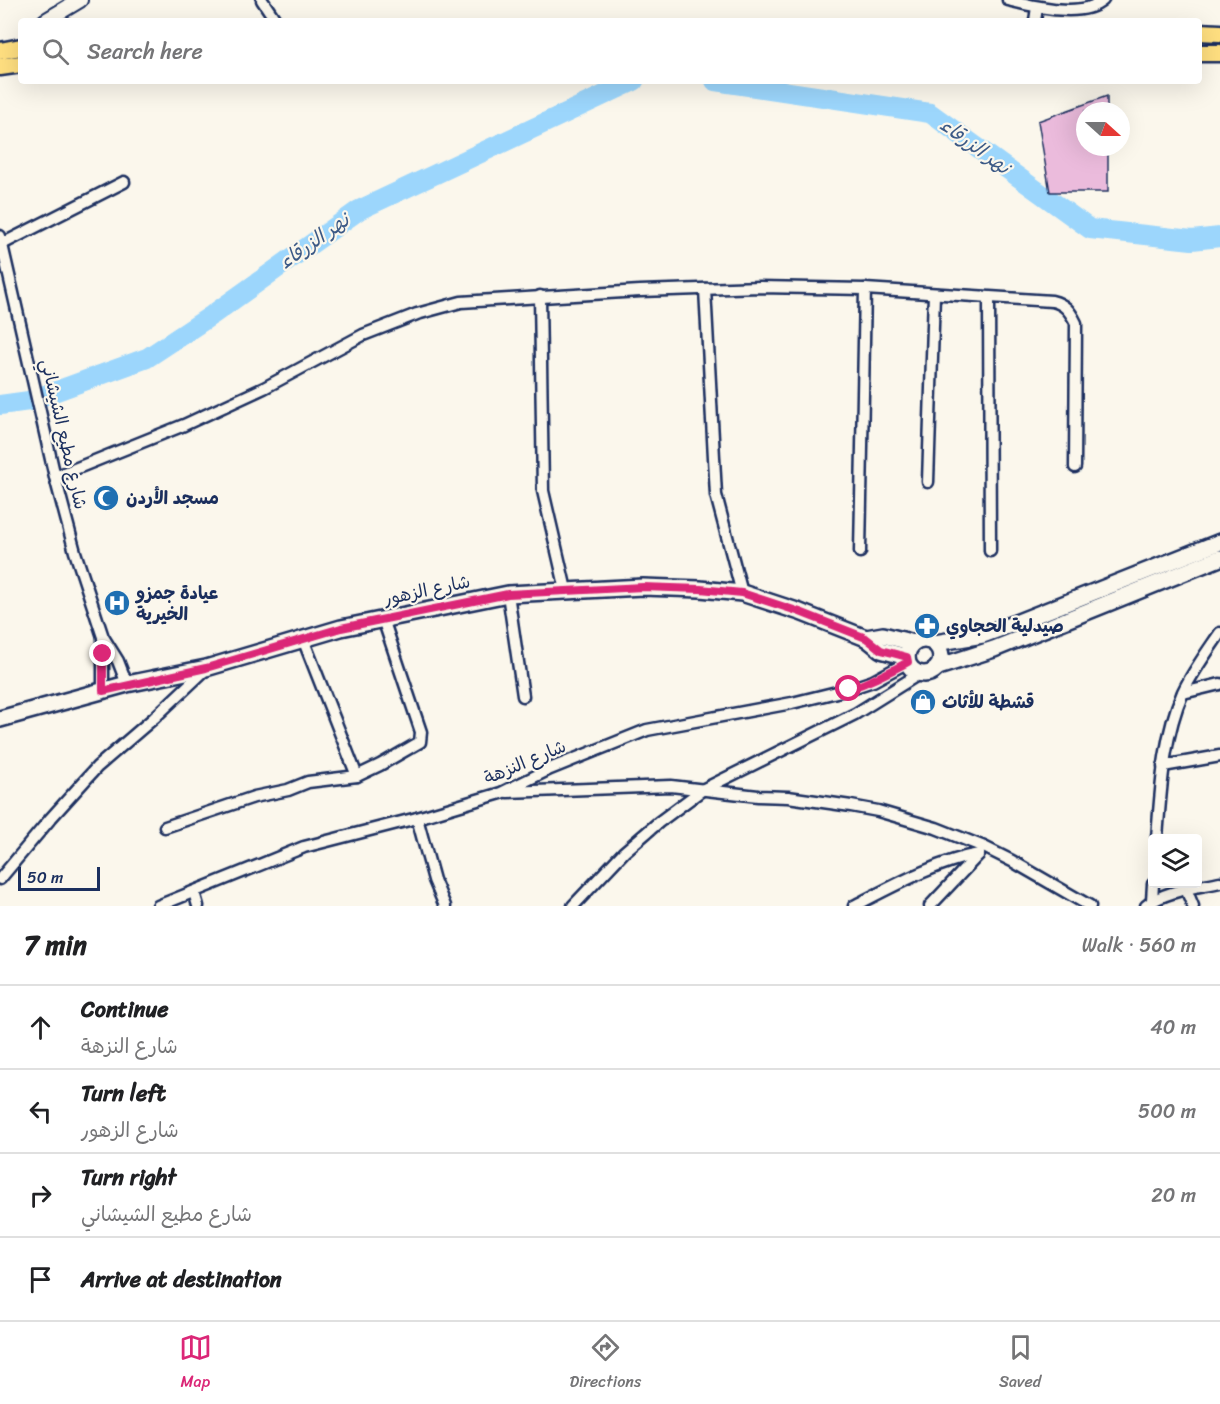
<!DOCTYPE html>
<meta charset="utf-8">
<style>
body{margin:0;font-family:Sriracha,"Playpen Sans Arabic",sans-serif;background:#f6f6f6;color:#202124}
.controls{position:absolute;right:18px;bottom:18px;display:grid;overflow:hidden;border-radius:6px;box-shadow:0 6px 24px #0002}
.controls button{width:54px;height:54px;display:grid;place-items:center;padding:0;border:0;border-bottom:2px solid #e0e0e0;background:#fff;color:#202124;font:30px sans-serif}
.compass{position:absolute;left:1076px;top:102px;width:54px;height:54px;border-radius:50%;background:#fff;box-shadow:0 6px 24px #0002;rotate:111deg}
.scale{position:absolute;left:18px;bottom:15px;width:82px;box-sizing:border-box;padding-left:6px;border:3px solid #1b2f5e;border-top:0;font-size:16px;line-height:21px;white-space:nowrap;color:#1b2f5e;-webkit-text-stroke:4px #fbf7ec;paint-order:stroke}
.stop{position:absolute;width:18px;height:18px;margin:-14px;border:4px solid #db2777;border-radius:50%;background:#fff}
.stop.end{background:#db2777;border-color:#fff;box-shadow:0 2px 6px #0008}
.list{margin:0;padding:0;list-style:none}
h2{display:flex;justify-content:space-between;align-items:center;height:78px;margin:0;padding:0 24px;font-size:26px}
h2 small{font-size:20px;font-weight:400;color:#757577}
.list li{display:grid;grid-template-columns:39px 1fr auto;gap:18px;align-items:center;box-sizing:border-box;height:84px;padding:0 24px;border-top:2px solid #e0e0e0}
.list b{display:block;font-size:22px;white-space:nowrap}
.list p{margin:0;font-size:20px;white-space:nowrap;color:#757577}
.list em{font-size:20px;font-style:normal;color:#757577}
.icon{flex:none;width:33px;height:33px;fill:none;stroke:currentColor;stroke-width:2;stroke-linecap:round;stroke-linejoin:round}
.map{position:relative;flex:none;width:1220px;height:906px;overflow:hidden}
.search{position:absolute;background:#fff;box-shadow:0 6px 24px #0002;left:18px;right:18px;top:18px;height:66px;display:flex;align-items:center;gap:15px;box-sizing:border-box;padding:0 21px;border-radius:6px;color:#757577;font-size:22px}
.sheet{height:414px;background:#fff}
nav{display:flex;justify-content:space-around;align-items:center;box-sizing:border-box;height:84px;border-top:2px solid #e0e0e0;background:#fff;font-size:16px;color:#757577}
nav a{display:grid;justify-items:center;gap:3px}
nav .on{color:#db2777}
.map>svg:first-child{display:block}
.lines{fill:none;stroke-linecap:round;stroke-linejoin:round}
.river{stroke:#9cd6fc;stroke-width:20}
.building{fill:#ebbbdc;stroke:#1b2f5e;stroke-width:1.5}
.minor-casing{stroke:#1b2f5e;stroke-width:15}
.tertiary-casing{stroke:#1b2f5e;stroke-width:18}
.secondary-casing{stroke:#1b2f5e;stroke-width:20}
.primary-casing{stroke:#1b2f5e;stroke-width:21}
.minor{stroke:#fbf7ec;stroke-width:10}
.tertiary{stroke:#fbf7ec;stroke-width:14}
.secondary{stroke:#fbf7ec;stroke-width:15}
.primary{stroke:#ffdf80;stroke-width:16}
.route{stroke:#db2777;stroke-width:8}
.labels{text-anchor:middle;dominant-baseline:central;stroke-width:4.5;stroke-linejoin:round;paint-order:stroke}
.street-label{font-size:18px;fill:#1b2f5e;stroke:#fbf7ec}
.poi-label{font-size:18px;font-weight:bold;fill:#1b2f5e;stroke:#fbf7ec;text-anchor:start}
.water-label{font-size:20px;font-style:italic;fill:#3b5986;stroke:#fbf7ec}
</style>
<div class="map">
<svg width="1220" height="906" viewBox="0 0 1220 906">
<rect width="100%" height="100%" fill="#fbf7ec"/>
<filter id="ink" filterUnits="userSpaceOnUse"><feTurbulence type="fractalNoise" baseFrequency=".0167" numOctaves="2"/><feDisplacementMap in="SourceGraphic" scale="12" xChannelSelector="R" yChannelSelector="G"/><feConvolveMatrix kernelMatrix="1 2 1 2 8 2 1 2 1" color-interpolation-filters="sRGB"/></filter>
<g filter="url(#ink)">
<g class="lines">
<!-- river -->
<g class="river">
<path d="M715 81 930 113 1090 229 1192 240 1220 237"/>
<path d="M0 405 29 401 147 358 212 315 359 210 634 81"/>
</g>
</g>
<!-- building -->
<path class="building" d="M1107 96V111H1085V147H1108V192H1050L1038 121Z"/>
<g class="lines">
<!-- minor casing -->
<g class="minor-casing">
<g id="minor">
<path d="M262 0 276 21"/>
<path d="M1008 0C1033 6 1082 19 1103 0"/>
<path d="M1035 21 1037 7"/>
<path d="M0 236 55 477 75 552 103 637 118 661 127 684"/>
<path d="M0 245 124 182"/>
<path d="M705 289 716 495 742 593"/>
<path d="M540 296 543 491 566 590"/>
<path d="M989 298 990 551"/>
<path d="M55 477 184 425 264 388 363 335 417 314 461 302 640 291 760 287 865 289 1052 301C1065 304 1070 311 1076 323L1075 467"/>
<path d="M928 482 934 294"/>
<path d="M860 552 865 289"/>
<path d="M508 594 523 696"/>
<path d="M303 639 357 776"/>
<path d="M103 691V638"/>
<path d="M1183 693 1220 684"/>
<path d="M1163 766 1220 756"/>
<path d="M507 792 671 786 758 796 788 797 851 806 878 811 936 828 984 847 1012 861 1090 906"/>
<path d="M417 818 434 880 445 906"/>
<path d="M165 827 254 797 288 790 308 782 357 776 380 765 420 742 421 732 383 619"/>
<path d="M1157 838C1161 789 1163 738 1183 692 1193 671 1207 652 1220 633"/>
<path d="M0 879 51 818 97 767 154 718 205 670"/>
<path d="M1186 889 1193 906"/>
<path d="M194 892 198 906"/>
<path d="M1152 901 1153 884"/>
<path d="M158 906 304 847 417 818 501 793 550 769 647 730 792 703 849 689 873 681 908 662"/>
<path d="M573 906 624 852 659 822 702 790 855 714 919 674"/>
<path d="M854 906C891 887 938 861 979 854"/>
<path d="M930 906 979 854"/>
<path d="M1146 906C1163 891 1198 887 1220 882"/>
</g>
</g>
<!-- tertiary casing -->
<g class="tertiary-casing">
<path id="tertiary" d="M45 21 80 0"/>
</g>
<!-- secondary casing -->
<g class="secondary-casing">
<g id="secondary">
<path d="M866 638 883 635 914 643"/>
<circle cx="924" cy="657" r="17"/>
<path d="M935 643 983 635 1013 624 1220 542"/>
<path d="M938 667 994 649 1220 558"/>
<path d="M0 719 127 684 206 668 341 628 508 594 643 587 700 589 742 593 800 612 866 638 881 650 907 657"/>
</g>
</g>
<!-- primary casing -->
<g class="primary-casing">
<g id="primary">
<path d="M1199 32 1220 33"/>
<path d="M0 51 21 47"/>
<path d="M1199 53H1220"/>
<path d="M0 67 21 64"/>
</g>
</g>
<!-- minor -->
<use href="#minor" class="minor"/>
<!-- tertiary -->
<use href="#tertiary" class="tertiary"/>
<!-- secondary -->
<use href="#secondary" class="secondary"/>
<!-- primary -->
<use href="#primary" class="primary"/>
</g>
</g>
<g class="lines" filter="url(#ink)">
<!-- route -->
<path class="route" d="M103 654V691L206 668 341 628 508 594 643 587 700 589 742 593 800 612 866 638 881 650 907 657 908 662C888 673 870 682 849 689"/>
</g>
<!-- icons -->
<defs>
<g id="mosque-disc" transform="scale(1.35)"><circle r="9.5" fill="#1f6fb2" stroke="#fbf7ec"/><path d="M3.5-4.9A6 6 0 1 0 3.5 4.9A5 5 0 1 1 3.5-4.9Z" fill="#fff"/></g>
<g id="hospital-disc" transform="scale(1.35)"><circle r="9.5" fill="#1f6fb2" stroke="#fbf7ec"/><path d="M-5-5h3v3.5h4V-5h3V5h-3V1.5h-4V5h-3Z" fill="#fff"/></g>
<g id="pharmacy-disc" transform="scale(1.35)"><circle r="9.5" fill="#1f6fb2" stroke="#fbf7ec"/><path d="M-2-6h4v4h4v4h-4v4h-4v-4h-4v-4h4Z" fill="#fff"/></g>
<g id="shop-disc" transform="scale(1.35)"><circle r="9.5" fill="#1f6fb2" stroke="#fbf7ec"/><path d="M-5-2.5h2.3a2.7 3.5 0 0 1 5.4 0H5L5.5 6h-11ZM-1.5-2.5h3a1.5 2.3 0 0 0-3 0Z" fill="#fff"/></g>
</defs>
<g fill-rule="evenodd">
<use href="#mosque-disc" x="106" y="498"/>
<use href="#hospital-disc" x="117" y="603"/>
<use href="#pharmacy-disc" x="927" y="626"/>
<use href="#shop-disc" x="923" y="702"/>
</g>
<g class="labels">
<!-- street labels -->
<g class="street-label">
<text transform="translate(64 434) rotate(77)">شارع مطيع الشيشاني</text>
<text transform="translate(427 590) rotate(-12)">شارع الزهور</text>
<text transform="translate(525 762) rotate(-23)">شارع النزهة</text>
</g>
<!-- poi labels -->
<g class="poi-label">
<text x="126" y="498">مسجد الأردن</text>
<text x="136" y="593">عيادة جمزو<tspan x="136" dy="21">الخيرية</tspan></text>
<text x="946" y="626">صيدلية الحجاوي</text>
<text x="942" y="702">قشطة للأثاث</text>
</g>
<!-- water labels -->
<g class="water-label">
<text transform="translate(975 146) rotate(36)">نهر الزرقاء</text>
<text transform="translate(314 241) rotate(-35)">نهر الزرقاء</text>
</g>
</g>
</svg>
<div class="controls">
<button><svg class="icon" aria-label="layers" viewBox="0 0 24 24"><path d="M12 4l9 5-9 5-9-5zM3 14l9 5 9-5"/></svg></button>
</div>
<svg class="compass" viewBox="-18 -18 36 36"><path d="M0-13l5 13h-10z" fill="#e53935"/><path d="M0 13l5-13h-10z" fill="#757577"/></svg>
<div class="scale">50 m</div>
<div class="stop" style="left:849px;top:689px"></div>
<div class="stop end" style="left:103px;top:654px"></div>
<div class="search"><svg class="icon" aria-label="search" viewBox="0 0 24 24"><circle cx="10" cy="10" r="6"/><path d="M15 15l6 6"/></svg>Search here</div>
</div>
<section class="sheet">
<h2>7 min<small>Walk · 560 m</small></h2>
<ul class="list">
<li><svg class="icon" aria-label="ahead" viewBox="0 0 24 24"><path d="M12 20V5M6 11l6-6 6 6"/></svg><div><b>Continue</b><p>شارع النزهة</p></div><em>40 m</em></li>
<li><svg class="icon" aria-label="left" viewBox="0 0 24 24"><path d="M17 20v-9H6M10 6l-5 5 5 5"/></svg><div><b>Turn left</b><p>شارع الزهور</p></div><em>500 m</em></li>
<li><svg class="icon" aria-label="right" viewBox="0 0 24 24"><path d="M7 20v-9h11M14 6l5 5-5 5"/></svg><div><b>Turn right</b><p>شارع مطيع الشيشاني</p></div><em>20 m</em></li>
<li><svg class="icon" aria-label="arrive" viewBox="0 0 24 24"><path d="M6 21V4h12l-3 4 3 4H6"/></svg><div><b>Arrive at destination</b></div></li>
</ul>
</section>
<nav>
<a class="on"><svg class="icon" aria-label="map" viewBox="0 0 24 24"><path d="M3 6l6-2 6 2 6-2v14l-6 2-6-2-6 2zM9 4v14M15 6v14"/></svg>Map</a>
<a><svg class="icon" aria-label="directions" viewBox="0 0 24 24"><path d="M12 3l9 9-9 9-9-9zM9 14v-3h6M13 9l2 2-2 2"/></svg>Directions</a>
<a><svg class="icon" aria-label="saved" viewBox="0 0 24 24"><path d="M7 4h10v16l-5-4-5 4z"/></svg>Saved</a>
</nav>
